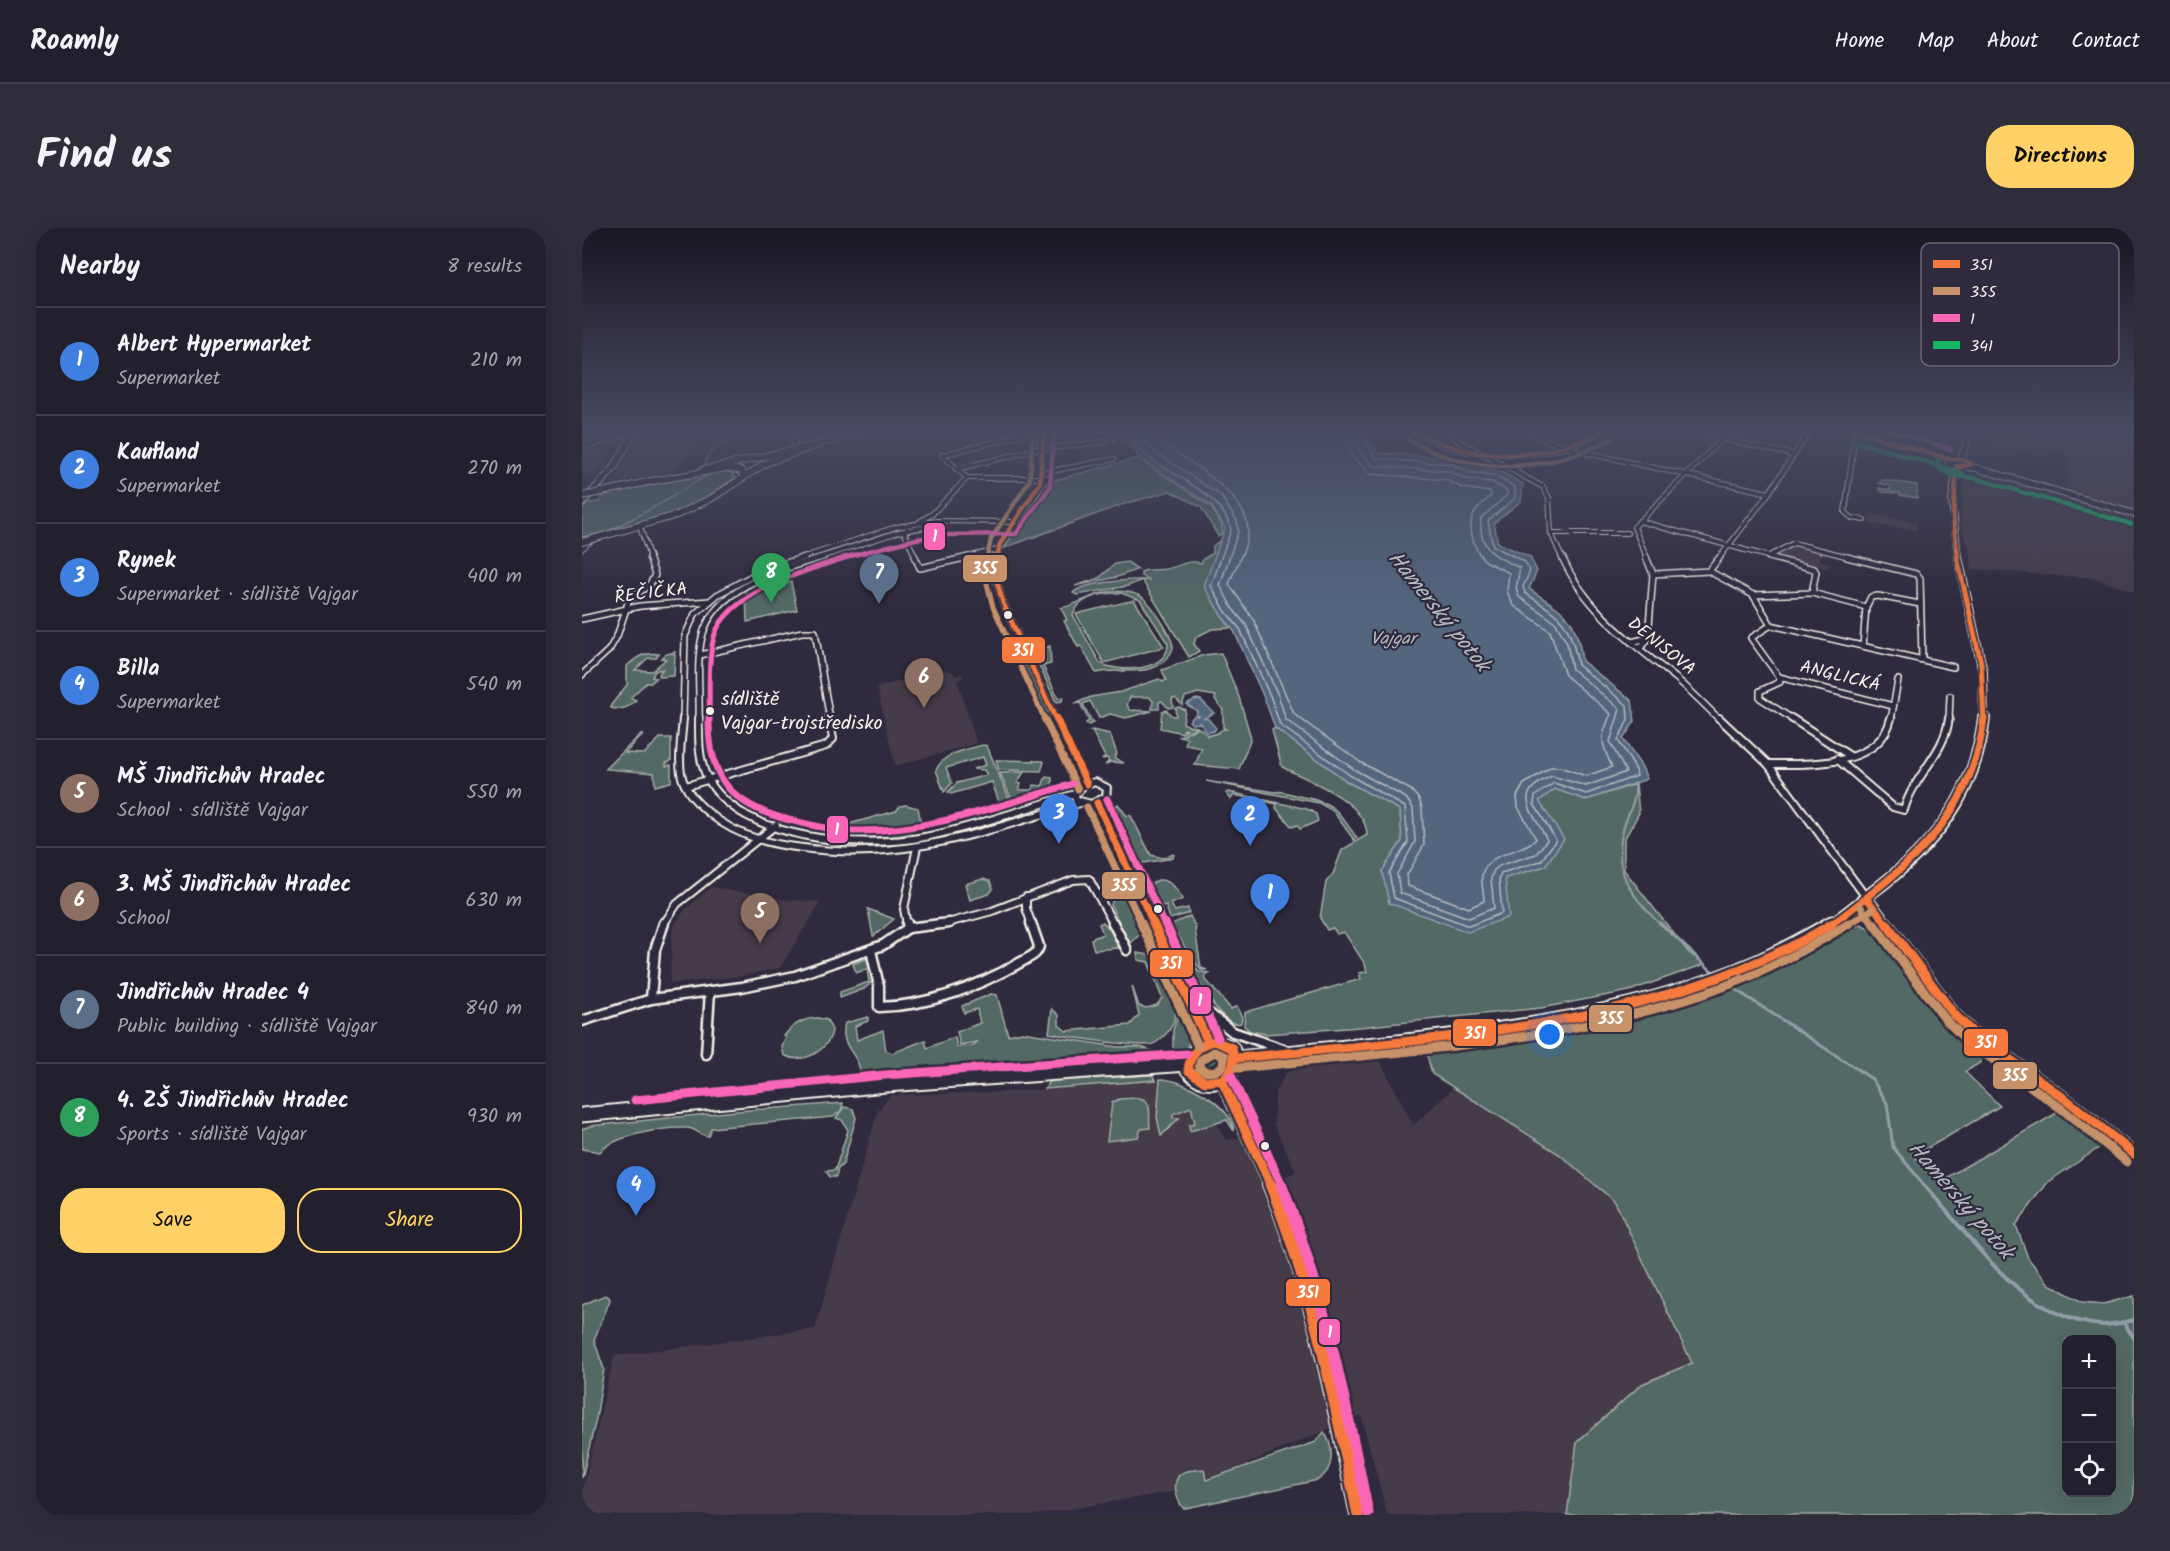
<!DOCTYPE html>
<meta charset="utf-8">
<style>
body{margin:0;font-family:Kalam,sans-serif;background:#2f2d3a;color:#f1f3f6}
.controls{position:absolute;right:18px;bottom:18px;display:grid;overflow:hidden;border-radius:12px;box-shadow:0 6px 24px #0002}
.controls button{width:54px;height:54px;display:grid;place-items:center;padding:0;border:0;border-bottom:2px solid #403e4a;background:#23202e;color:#f1f3f6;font:30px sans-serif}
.you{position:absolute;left:968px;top:807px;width:21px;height:21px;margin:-15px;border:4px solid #fff;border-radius:50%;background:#1a73e8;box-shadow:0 0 0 9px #1a73e833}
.badge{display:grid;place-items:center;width:39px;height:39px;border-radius:50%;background:#ffd166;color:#fff;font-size:20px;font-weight:700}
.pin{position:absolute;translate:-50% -50px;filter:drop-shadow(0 2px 3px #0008)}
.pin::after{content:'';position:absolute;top:32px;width:21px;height:18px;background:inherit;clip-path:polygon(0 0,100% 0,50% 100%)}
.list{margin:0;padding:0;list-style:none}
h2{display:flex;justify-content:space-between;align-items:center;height:78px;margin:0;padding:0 24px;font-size:26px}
h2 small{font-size:20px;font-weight:400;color:#a3a3aa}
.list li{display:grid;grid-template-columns:39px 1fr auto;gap:18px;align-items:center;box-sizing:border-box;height:108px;padding:0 24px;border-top:2px solid #403e4a}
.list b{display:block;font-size:22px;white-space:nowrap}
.list p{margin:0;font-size:20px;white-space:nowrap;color:#a3a3aa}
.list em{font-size:20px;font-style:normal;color:#a3a3aa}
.actions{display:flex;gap:12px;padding:18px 24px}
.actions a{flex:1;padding:14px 0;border:2px solid #ffd166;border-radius:24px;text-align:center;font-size:21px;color:#ffd166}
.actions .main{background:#ffd166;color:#111}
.icon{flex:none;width:33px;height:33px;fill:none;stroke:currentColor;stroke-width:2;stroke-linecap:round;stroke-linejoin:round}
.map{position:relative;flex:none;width:1552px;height:1287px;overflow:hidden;border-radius:24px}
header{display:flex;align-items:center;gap:36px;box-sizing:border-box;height:84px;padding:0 30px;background:#23202e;border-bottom:2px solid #403e4a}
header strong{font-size:28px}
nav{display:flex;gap:33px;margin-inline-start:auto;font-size:21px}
.intro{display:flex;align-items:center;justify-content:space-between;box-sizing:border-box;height:144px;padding:0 36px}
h1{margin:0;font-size:42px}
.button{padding:15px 27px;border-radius:24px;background:#ffd166;color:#111;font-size:21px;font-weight:700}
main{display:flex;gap:36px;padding:0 36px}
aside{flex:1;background:#23202e;border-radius:24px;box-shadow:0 6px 24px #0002}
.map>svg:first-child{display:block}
.built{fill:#443a4a}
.green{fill:#536965;stroke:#a4ada6;stroke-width:1.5;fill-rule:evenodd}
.water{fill:#53667e;stroke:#939ea8;stroke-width:1.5}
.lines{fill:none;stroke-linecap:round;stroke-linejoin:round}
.shore{stroke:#b4b9be;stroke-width:1.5}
.stream-far3{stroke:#939ea8;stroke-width:1.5}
.stream-far2{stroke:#939ea8;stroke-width:2}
.stream-far1{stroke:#939ea8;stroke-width:3}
.stream{stroke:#939ea8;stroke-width:4}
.minor-far3-casing{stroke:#f4f1e8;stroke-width:6}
.minor-far2-casing{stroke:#f4f1e8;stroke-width:8}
.minor-far1-casing{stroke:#f4f1e8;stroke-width:10}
.minor-casing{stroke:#f4f1e8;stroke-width:13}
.tertiary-far2-casing{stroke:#f4f1e8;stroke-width:13}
.tertiary-far1-casing{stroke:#f4f1e8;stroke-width:15}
.tertiary-casing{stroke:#f4f1e8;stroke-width:18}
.secondary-casing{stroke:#f4f1e8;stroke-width:8}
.primary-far3-casing{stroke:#f4f1e8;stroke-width:8}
.primary-far2-casing{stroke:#f4f1e8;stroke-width:10}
.primary-far1-casing{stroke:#f4f1e8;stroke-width:14}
.primary-casing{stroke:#f4f1e8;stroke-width:17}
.minor-far3{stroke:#2f2a3d;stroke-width:4}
.minor-far2{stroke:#2f2a3d;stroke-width:5}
.minor-far1{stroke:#2f2a3d;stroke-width:6}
.minor{stroke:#2f2a3d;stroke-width:8}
.tertiary-far2{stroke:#2f2a3d;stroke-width:8}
.tertiary-far1{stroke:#2f2a3d;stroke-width:10}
.tertiary{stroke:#2f2a3d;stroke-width:14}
.secondary{stroke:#2f2a3d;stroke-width:6}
.primary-far3{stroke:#2f2a3d;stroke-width:6}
.primary-far2{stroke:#2f2a3d;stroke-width:8}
.primary-far1{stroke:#2f2a3d;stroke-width:10}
.primary{stroke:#2f2a3d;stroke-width:13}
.secondary-bridge-casing{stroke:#f4f1e8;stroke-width:8;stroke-linecap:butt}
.secondary-bridge{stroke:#2f2a3d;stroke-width:6}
.bus-1-far4-casing{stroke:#2f2a3d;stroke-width:7}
.bus-1-far3-casing{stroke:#2f2a3d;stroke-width:8}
.bus-1-far2-casing{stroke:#2f2a3d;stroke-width:11}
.bus-1-far1-casing{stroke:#2f2a3d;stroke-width:14}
.bus-1-casing{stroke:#2f2a3d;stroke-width:16}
.bus-2-far3-casing{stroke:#2f2a3d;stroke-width:7}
.bus-2-far2-casing{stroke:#2f2a3d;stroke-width:8}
.bus-2-far1-casing{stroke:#2f2a3d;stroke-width:11}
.bus-2-casing{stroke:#2f2a3d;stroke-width:14}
.bus-3-far4-casing{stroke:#2f2a3d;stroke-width:7}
.bus-3-far3-casing{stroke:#2f2a3d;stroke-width:8}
.bus-3-far2-casing{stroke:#2f2a3d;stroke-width:11}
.bus-3-far1-casing{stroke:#2f2a3d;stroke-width:14}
.bus-3-casing{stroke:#2f2a3d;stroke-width:16}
.bus-4-casing{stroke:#2f2a3d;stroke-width:7}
.bus-1-far4{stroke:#f6793e;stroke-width:4.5}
.bus-1-far3{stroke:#f6793e;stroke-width:5}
.bus-1-far2{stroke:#f6793e;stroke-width:7}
.bus-1-far1{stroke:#f6793e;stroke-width:9}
.bus-1{stroke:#f6793e;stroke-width:11}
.bus-2-far3{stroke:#c7916a;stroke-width:4.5}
.bus-2-far2{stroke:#c7916a;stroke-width:5}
.bus-2-far1{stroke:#c7916a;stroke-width:7}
.bus-2{stroke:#c7916a;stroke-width:9}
.bus-3-far4{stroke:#fa66b7;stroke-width:4.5}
.bus-3-far3{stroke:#fa66b7;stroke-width:5}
.bus-3-far2{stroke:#fa66b7;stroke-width:7}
.bus-3-far1{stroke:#fa66b7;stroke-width:9}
.bus-3{stroke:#fa66b7;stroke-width:11}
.bus-4{stroke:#13b361;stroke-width:4.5}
.bus-dot{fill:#f4f1e8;stroke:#2f2a3d;stroke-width:2}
.labels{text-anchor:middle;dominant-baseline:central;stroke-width:4.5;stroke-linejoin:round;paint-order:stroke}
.far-street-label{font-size:18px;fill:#f4f1e8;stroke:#2f2a3d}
.far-water-label{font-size:18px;font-style:italic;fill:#b4b9be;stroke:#2f2a3d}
.bus-label{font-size:20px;fill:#f4f1e8;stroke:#2f2a3d;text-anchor:start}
.water-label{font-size:22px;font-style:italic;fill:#b4b9be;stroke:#2f2a3d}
.key{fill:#2f2a3d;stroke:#6a6670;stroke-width:1.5}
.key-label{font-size:16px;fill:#f4f1e8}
.line-badge{stroke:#2f2a3d;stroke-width:2}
.badge-label{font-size:16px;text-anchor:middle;font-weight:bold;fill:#fff}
</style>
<header>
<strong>Roamly</strong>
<nav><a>Home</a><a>Map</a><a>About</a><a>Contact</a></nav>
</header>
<div class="intro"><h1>Find us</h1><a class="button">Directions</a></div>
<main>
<aside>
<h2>Nearby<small>8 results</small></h2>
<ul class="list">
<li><span class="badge" style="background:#3f7fe0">1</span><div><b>Albert Hypermarket</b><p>Supermarket</p></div><em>210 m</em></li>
<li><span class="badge" style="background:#3f7fe0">2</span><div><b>Kaufland</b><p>Supermarket</p></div><em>270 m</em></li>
<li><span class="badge" style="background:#3f7fe0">3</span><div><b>Rynek</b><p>Supermarket · sídliště Vajgar</p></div><em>400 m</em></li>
<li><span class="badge" style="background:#3f7fe0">4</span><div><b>Billa</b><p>Supermarket</p></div><em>540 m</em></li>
<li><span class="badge" style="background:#8d6e63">5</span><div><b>MŠ Jindřichův Hradec</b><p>School · sídliště Vajgar</p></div><em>550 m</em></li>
<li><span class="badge" style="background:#8d6e63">6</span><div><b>3. MŠ Jindřichův Hradec</b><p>School</p></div><em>630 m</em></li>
<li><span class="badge" style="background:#5c6f8a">7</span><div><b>Jindřichův Hradec 4</b><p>Public building · sídliště Vajgar</p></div><em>840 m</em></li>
<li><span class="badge" style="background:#2e9e5b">8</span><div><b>4. ZŠ Jindřichův Hradec</b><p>Sports · sídliště Vajgar</p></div><em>930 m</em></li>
</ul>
<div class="actions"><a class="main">Save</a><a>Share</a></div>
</aside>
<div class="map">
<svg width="1552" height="1287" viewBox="0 0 1552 1287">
<rect width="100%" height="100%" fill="#2f2a3d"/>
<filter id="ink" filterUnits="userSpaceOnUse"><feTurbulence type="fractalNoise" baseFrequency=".0167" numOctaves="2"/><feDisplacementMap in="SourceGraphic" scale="12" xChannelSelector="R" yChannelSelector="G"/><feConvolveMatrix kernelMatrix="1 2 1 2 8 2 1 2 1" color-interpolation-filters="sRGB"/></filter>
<g filter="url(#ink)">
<!-- built -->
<g class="built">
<path d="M62 202H128L92 243 30 255Z"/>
<path d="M1402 202H1552V364L1513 350 1390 341 1387 320 1380 303 1379 288 1382 253 1385 248 1405 247 1482 271 1487 248 1484 235H1488L1483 224 1450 219 1455 228 1414 217 1415 213 1398 210Z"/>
<path d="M24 220 29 223 14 248 5 249 0 241V221Z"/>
<path d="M1288 286 1335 294V302L1287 296Z"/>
<path d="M1209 318 1241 324 1237 332 1248 335 1245 341 1196 327Z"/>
<path d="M365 441 366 444 370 443 373 448 379 446 381 450 375 452 395 515 313 538 295 459Z"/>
<path d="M129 659 206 672 239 674 198 740 160 748 88 756 90 706 93 696 102 683Z"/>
<path d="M797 831 831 896 818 903 833 896 871 860 977 926 1033 974 1110 1135 1060 1156 995 1214 985 1287H805L779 1187 606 1261 453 1287H0V1265L32 1128 233 1101 296 882 309 867 423 864 578 852 618 869 644 912 660 909 682 957 714 944 692 897 693 864 704 845 722 838Z"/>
</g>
<!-- green -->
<g class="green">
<path d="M556 230 629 279 640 297V305L636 308 619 279 588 263 539 277 422 320 465 254Z"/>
<path d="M140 243 149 244 153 250C142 257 132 265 121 271 89 289 37 305 0 309V282L6 275 18 274V271L23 266Z"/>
<path d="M1300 252 1335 257V270L1318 267V265L1300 264 1297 260 1308 262 1309 258 1297 255Z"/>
<path d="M637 313 639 387 649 400 630 401 614 409 612 416 617 423 607 429 560 352 546 358 495 367 491 365C500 354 554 351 568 352L559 348V344C567 340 575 343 584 341 597 339 606 331 619 335L621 331 631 325V318Z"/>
<path d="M545 334 556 341 535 349 493 358 517 350 533 336Z"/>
<path d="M209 354 215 382 165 394 164 366Z"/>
<path d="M533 363C542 363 552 364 560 369 570 376 592 410 591 421 576 454 539 438 514 445L499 418 496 419 482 393 485 392 479 380C498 376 512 364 533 363ZM539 365 558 372 586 416C586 444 536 445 518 435L491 387C497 368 521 365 539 365Z"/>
<path d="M552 372 582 419 522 435 494 386Z"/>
<path d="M468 418 469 436 461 438 476 470 481 469 480 473 474 474 451 424Z"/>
<path d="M440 422 493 539 495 548 489 550 435 428 427 426 430 423Z"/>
<path d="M94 424 91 425 93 427 92 448 78 449 77 446 81 441 73 443 70 449 74 450 69 455H64L49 469V470L54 472C47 479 40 483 29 480V477L45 457V438C56 428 62 424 77 426L74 430H66L53 442 70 443 84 431 79 430 85 426Z"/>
<path d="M639 425 657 469 669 510 657 541 613 537 620 520 603 517 605 510 597 508 604 506 603 503 607 504 617 500 626 508 635 505 641 501H644L641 499V482L633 471 634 468 616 465 603 469 600 477 593 470 590 471 591 479 586 480 580 473 577 474V481H570L571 473 567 469H548L545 477 548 482 570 483 544 490 528 486 517 490 508 473 501 476 509 492 512 494 507 497 504 495 507 493 498 475 492 476 509 469 539 464 577 451 581 454 584 452 580 442 622 427Z"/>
<path d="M597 479 603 482 601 495 607 498 616 499 608 502 602 501 601 505 578 500 580 483 584 482 590 488H594L593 480Z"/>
<path d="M693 500 766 554 818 582 820 613 800 644 923 650 963 638 957 573 973 561 1004 572 1054 556 1057 585 1042 612V642L1107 725 1123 736 1047 763 959 780 778 799 684 806 668 803 662 798 663 784 779 751 777 745 785 744 783 736 762 704 755 706 751 700 745 702 738 690 744 654 751 646 760 622 785 607C784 573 726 552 700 539L690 502Z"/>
<path d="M510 502 528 506 535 526 532 530 542 535 528 534 523 537 527 533 525 530 520 531 523 529 510 503H507Z"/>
<path d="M58 507H61L43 525 62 526 78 510H89V533L84 535V538L89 537V554L73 558 72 545 24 541Z"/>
<path d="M401 517 405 518 430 578 423 581 420 574H417L410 554 369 566 366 564 375 555 405 547 402 542 391 541 404 537 401 529 364 540 370 555 362 564 354 542C362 524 384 522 401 517Z"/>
<path d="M414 532 461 533 462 534 459 543 417 542Z"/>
<path d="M442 544 435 555 439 556 437 562H450L452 557 460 558 464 549 470 550V557L466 566 447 572 445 570 432 577 418 545Z"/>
<path d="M624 553 693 564C701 562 707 566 716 568 754 575 753 580 775 610L772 612 751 583 737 575Z"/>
<path d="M647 564 725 581 734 586 736 593 718 601 715 597 710 599 694 580 695 576 652 567 649 571 644 565Z"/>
<path d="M536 576 544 587 549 588 569 627 581 630 592 626 591 630 556 636 529 583Z"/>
<path d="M324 577 336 580C337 586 340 593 337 598 327 618 252 605 233 602L252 597 256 599 314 583 318 578Z"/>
<path d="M401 651 408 653 411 661 407 666 388 672 383 656Z"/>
<path d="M576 652C589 651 594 661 601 671L589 676 593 683 606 680 607 685 588 691 584 678 581 679C575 672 566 668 567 657Z"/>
<path d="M541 664 562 702 547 717 529 677 532 668Z"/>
<path d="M286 681 312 691 292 708H291Z"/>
<path d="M608 688 614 700 613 701 619 740 625 742H619L607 727 590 696Z"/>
<path d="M521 694 529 703 536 720 512 722 509 711 521 706 517 696Z"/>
<path d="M1279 696 1299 707 1330 738 1325 744 1362 790 1401 828 1399 834 1383 844 1418 878 1332 928 1357 954 1485 879 1527 913 1466 954 1434 997 1446 1030 1467 1056 1500 1074 1521 1076 1552 1068V1287H985L995 1214 1060 1156 1110 1135 1033 974 977 926 850 846 845 827 869 816 1008 797 1089 781 1155 759 1224 724 1267 700ZM1484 1112H1530V1264H1484Z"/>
<path d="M555 725 573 728C588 749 605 786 583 807 579 811 572 817 567 817 534 817 499 811 467 805L470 781 477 787V797L484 803 548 797 557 787 550 758 557 778 565 780 575 777 580 770 566 734 556 732Z"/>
<path d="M286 730 290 754 282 761 258 770V764L287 754 285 741 274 745 271 736Z"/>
<path d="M606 732 617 744 629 745 623 747 624 752 649 781 655 778 660 790 659 795C639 802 613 746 606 732Z"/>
<path d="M595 765 610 809 604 820 591 826V802L597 783Z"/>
<path d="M409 766 415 767 426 807 440 804 536 819H558L586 827 531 831 505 828 278 851C281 825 256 822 263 795L286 789V793L273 798 275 812 301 802 304 823 311 825 343 812 345 820 373 809 375 819 391 818 395 814 378 817 375 804 398 795 395 781 382 785 380 778Z"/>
<path d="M236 790 245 792 250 802C248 822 220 838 202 827L200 819 204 809 202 808C211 796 222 790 236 790Z"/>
<circle cx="630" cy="834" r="14"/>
<path d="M570 847 574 852 463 861 469 852Z"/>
<path d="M578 851C602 851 649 877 652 903L645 892 608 903 607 897 613 895 609 879 591 886V890H597L579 908 575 889Z"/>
<path d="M557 870C572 872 566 888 568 900L559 901 556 909 525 913 530 875 537 871Z"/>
<path d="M261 875 259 883 251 889 129 900 126 908C117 908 114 900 105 900 82 899 33 907 18 924L0 921V901L8 898 155 883Z"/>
<path d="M262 879 271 881 274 890 261 936 256 941 254 949H248L244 943 253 942 266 902 260 892 254 890Z"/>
<path d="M23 1067 27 1069 28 1072 12 1112 22 1141 14 1191 0 1250V1077Z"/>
<path d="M742 1204C752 1218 753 1242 736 1252L604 1280H601C594 1271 588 1250 602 1244 608 1242 616 1242 622 1241L624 1252 734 1214Z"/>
</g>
<!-- water -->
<g class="water">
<path d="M512 202H782L796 225 871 230 886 238 914 241 941 256 939 273 912 295 916 315 948 329 955 343 947 361C982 384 995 388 1000 433L1050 473 1053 493 1041 511 1060 539 1065 551 1004 572 973 561 957 573 982 611 963 638 923 650 927 689 886 704 807 675 800 643 820 613 818 582 766 554 693 500 683 472 652 403 639 387 622 358 643 300 630 278 560 232 540 209Z"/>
<path d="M614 471 619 472 632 485 622 490 626 491 634 500 632 503 625 505 618 495 610 496 607 493 612 488H618L614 487 615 483 604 476Z"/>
</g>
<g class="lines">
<!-- shore -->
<g class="shore">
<path d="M538 202C550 208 555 220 565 228 591 248 643 268 649 302L629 358 644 384 658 401 689 470 698 497 769 548 823 579 826 614 807 645 812 670 887 698 920 685 917 651 919 645 959 633 974 612 952 576 953 568 972 555 1004 566 1055 548 1054 542 1036 512 1046 492 1045 477 996 437C988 392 979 389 943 365L941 359 948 343 943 334 911 318 906 293 933 270V259L912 247 885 244 869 236 794 231 777 202"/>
<path d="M552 202 569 221 639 268 655 293 656 304 638 357 650 380 664 397 696 467 704 492 773 542 824 570 831 580 833 614 815 646 818 665 887 690 912 680 909 650 912 642 919 637 954 626 965 612C952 584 927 566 970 548L1004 558 1044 544 1028 514 1038 481 990 441 985 415 973 394 937 369 934 360 938 340C913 328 896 322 899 290L925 267V263L910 254 883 251 867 243 791 238 777 222 769 202"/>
<path d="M564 202C591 226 668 263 666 304 665 321 653 339 647 356L672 393 712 486 778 534 829 562 837 571 840 580 842 617 825 647 826 658 887 680 902 673C902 665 899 656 900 648 904 623 939 626 954 611L936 579 935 568 942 556 969 539H978L1004 548 1030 539C1019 514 1017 511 1029 486L983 447 968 403 931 377 925 363 927 345C920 341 912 338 905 334 894 327 886 303 890 290 893 280 902 274 909 268V264L881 260 864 252 788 246 769 227 760 202"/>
</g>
<!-- stream-far3 -->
<g class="stream-far3">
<path d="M121 240 127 226 146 212 151 202"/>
<path d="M23 305 78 276 125 247 123 245"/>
<path d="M0 324 14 312"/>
</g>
<!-- stream-far2 -->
<path class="stream-far2" d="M1053 555C1055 569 1048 582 1043 595 1028 641 1047 665 1079 697"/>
<!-- stream-far1 -->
<g class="stream-far1">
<path d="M1078 695 1133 746"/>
<path d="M1139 752 1290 851 1305 875 1311 919 1342 957"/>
</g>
<!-- stream -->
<g class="stream">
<path d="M1341 956C1390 1009 1439 1091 1520 1097 1530 1097 1542 1094 1552 1092"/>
<path d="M1542 1095 1552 1110"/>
</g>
<!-- minor-far3 casing -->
<g class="minor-far3-casing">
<g id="minor-far3">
<path d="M208 202 213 216"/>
<path d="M832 202C874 232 937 232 986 219 999 216 1012 208 1024 202"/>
<path d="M862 202 877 213 961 259 967 270 969 305 980 330"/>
<path d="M936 202 992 222 1187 265"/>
<path d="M1102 202 1212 227"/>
<path d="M1274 203 1366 231"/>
<path d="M1277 204 1273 206 1263 284 1270 290 1282 292"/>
<path d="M238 216 295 202"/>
<path d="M460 221 530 213"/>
<path d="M451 222 454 205 458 203"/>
<path d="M374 241 461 220"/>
<path d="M459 245 532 231"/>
<path d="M385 250 360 227 459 202"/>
<path d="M1057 293 1192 330"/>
<path d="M337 294 350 286 385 250H458"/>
<path d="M58 299 68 330"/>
<path d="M325 301 322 304 334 330"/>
<path d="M969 305H1045"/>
<path d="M1187 328 1212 315 1271 330"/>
<path d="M219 330 314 299 354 293 431 294"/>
<path d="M236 330 316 304 348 298"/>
<path d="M380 330 415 322"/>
<path d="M415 330 418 316 458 255 462 202"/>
<path d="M1065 330 1052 299 1149 202"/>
<path d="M1137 330 1187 265 1228 202"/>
</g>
</g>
<!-- minor-far2 casing -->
<g class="minor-far2-casing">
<g id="minor-far2">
<path d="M333 329 338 340 387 329"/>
<path d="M415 329 412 343 421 375 474 492"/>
<path d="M980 329C1004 383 1050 415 1095 451 1110 464 1124 478 1138 492"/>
<path d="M1265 329 1334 346 1338 350 1340 431"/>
<path d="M1127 343 1171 367 1189 397 1371 439"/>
<path d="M1127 343 1138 329"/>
<path d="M1071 346 1127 343"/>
<path d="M1230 365 1284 379"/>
<path d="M1171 367 1230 365 1234 344 1232 341 1187 329"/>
<path d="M0 391 58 378 128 373"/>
<path d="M1189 397 1169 410 1197 449 1311 478"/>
<path d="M1049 414 1062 411 1066 407"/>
<path d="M1281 418 1284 379 1289 369 1296 368 1338 376"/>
<path d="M1058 420 1066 411 1071 346 1064 329"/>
<path d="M118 427 220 404H233L248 492"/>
<path d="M0 447 27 422 35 408 47 372 68 356 73 347 67 329"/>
<path d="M1197 449 1198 454 1178 463V470L1212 492"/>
<path d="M101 492 103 408 113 386 135 367 179 343 223 329"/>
<path d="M117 492C118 465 114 435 120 409 132 359 198 342 241 329"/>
<path d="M1309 492 1316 452"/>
<path d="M1367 492 1368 468"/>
</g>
</g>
<!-- minor-far1 casing -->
<g class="minor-far1-casing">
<g id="minor-far1">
<path d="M101 490C100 507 96 528 99 545 102 565 123 583 139 594 163 610 192 617 221 620 323 634 402 603 498 575"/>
<path d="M117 490C117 509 116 531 125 549 157 613 281 621 343 609 394 599 443 580 493 566"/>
<path d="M474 490 505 556"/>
<path d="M1137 490 1186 536 1286 672"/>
<path d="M1209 490 1268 528"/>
<path d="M1255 531 1311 579 1322 582C1331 548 1363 526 1367 490"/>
<path d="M1186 536C1227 536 1298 540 1309 490"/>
<path d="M513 554 525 560 524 569 509 576 494 572 493 566 502 557Z"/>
<path d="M104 558 244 518 251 511 247 490"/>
<path d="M515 575 573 697"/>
<path d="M517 666 551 655"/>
<path d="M444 669V680L450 697"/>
<path d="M81 697 95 676 194 597"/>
<path d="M325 697 322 681 335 619"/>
<path d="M358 697 410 683 491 652 507 651 532 697"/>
</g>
</g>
<!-- minor casing -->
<g class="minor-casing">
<g id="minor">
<path d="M325 695 326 700 367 695"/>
<path d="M531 695 545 722"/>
<path d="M572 695 626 814"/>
<path d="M289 722 297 758V779C349 778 397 758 441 733 449 728 455 727 457 718L449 695"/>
<path d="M69 771 73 722 82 695"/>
<path d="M610 772 651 804 701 821"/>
<path d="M0 793 69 771 160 759 213 748 301 717 326 700"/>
<path d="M124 826 128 763"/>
</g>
</g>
<!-- tertiary-far2 casing -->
<g class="tertiary-far2-casing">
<path id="tertiary-far2" d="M1286 672 1305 697"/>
</g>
<!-- tertiary-far1 casing -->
<g class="tertiary-far1-casing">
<g id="tertiary-far1">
<path d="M1304 695 1371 785 1391 805 1486 873 1552 926"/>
<path d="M640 853 689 957"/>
</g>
</g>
<!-- tertiary casing -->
<g class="tertiary-casing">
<path id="tertiary" d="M688 956C732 1062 752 1175 776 1287"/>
</g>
<!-- secondary casing -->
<g class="secondary-casing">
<g id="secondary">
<path d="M121 242 229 218"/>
<path d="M34 261 70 253"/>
</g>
</g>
<!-- primary-far3 casing -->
<g class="primary-far3-casing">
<g id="primary-far3">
<path d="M0 218 33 209 48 202"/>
<path d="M1366 231V234L1375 238 1394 240 1552 286"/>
<path d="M1379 231 1389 202"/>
<path d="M1375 238 1370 272 1376 330"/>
<path d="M59 255 145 240 160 243 161 248"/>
<path d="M0 275 32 240 53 202"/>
<path d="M0 314 95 287 130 270 184 235 238 216"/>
</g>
</g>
<!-- primary-far2 casing -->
<g class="primary-far2-casing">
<path id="primary-far2" d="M1376 329 1401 444 1402 492"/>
</g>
<!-- primary-far1 casing -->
<g class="primary-far1-casing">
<path id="primary-far1" d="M1247 697C1262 688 1275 677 1288 666 1350 620 1393 570 1402 490"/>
</g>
<!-- primary casing -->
<g class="primary-casing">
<g id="primary">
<path d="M633 813 650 820C662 852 626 867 606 842 607 825 617 816 633 813Z"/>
<path d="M655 830C821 812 1019 803 1173 735 1199 724 1225 709 1250 695"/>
<path d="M0 887 304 857 606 836"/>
</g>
</g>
<!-- minor-far3 -->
<use href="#minor-far3" class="minor-far3"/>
<!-- minor-far2 -->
<use href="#minor-far2" class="minor-far2"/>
<!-- minor-far1 -->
<use href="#minor-far1" class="minor-far1"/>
<!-- minor -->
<use href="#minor" class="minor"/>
<!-- tertiary-far2 -->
<use href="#tertiary-far2" class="tertiary-far2"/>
<!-- tertiary-far1 -->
<use href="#tertiary-far1" class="tertiary-far1"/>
<!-- tertiary -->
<use href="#tertiary" class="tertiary"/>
<!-- secondary -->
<use href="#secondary" class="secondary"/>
<!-- primary-far3 -->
<use href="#primary-far3" class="primary-far3"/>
<!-- primary-far2 -->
<use href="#primary-far2" class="primary-far2"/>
<!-- primary-far1 -->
<use href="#primary-far1" class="primary-far1"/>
<!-- primary -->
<use href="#primary" class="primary"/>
<!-- secondary-bridge casing -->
<g class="secondary-bridge-casing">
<path id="secondary-bridge" d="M0 268 34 261"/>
</g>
<!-- secondary-bridge -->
<use href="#secondary-bridge" class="secondary-bridge"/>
<!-- bus-1-far4 casing -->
<g class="bus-1-far4-casing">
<g id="bus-1-far4">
<path d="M832 202C892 237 963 233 1024 202"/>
<path d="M1271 202 1366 231H1379L1389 236 1378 239"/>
<path d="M1375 238 1371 289 1376 330"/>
<path d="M415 330 418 316 458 255 462 202"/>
</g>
</g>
<!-- bus-1-far3 casing -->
<g class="bus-1-far3-casing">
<g id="bus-1-far3">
<path d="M415 329 412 343 421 375 474 492"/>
<path d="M1375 329 1399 435 1402 492"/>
</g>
</g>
<!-- bus-1-far2 casing -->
<g class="bus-1-far2-casing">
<g id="bus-1-far2">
<path d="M474 490 505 556"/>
<path d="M515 575 572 697"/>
<path d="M1286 672 1305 697"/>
<path d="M1248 697C1265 686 1280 673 1296 660 1354 614 1393 566 1402 490"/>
</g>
</g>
<!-- bus-1-far1 casing -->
<g class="bus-1-far1-casing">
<g id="bus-1-far1">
<path d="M571 695 626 814"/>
<path d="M1304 695 1371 785 1391 805 1486 873 1552 926"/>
<path d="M633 813 650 820C653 834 652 843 640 852L623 854 606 842C608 825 617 817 633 813Z"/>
<path d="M655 830C852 810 1078 801 1251 695"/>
<path d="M640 853 689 957"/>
</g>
</g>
<!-- bus-1 casing -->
<g class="bus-1-casing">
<path id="bus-1" d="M688 956C731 1063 753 1174 776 1287"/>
</g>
<!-- bus-2-far3 casing -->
<g class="bus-2-far3-casing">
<g id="bus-2-far3">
<path d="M826 211C889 249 965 245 1029 211"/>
<path d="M405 330 409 311 448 252 451 202"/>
</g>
</g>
<!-- bus-2-far2 casing -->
<g class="bus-2-far2-casing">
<path id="bus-2-far2" d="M405 329 402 344 411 379 463 492"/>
</g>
<!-- bus-2-far1 casing -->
<g class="bus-2-far1-casing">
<g id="bus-2-far1">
<path d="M462 490 496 561"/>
<path d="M505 579 560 697"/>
<path d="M1278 678 1292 697"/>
<path d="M1265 697 1291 681"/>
</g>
</g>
<!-- bus-2 casing -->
<g class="bus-2-casing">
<g id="bus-2">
<path d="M559 695 616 818"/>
<path d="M1291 695 1363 791 1384 812 1480 881 1545 934"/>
<path d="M632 824 642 828 641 838 634 843 625 844 617 839 619 832Z"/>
<path d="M656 840C822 823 1008 814 1164 750 1200 735 1234 716 1268 695"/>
</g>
</g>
<!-- bus-3-far4 casing -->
<g class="bus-3-far4-casing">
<g id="bus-3-far4">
<path d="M1307 202 1369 221"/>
<path d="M261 330 334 311 366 307 434 306 468 259 472 203"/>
</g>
</g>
<!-- bus-3-far3 casing -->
<g class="bus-3-far3-casing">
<path id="bus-3-far3" d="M127 492C128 465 125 435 132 409 144 365 227 341 266 329"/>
</g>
<!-- bus-3-far2 casing -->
<g class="bus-3-far2-casing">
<g id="bus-3-far2">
<path d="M127 490C126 546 146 575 200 590 224 596 247 602 272 603 347 604 419 577 490 556"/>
<path d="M525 571 583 697"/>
</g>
</g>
<!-- bus-3-far1 casing -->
<g class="bus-3-far1-casing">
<g id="bus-3-far1">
<path d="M583 695 636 810"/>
<path d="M649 848 700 957"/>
<path d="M53 872 303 847 605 826"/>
</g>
</g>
<!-- bus-3 casing -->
<g class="bus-3-casing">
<path id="bus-3" d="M699 956C742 1062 763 1173 786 1285"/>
</g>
<!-- bus-4 casing -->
<g class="bus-4-casing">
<g id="bus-4">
<path d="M1268 212 1381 245"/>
<path d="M1356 231 1358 241 1372 248 1392 250 1549 296"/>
</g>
</g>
<!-- bus-1-far4 -->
<use href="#bus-1-far4" class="bus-1-far4"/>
<!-- bus-1-far3 -->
<use href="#bus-1-far3" class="bus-1-far3"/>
<!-- bus-1-far2 -->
<use href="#bus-1-far2" class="bus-1-far2"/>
<!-- bus-1-far1 -->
<use href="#bus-1-far1" class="bus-1-far1"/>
<!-- bus-1 -->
<use href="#bus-1" class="bus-1"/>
<!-- bus-2-far3 -->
<use href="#bus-2-far3" class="bus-2-far3"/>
<!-- bus-2-far2 -->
<use href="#bus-2-far2" class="bus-2-far2"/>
<!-- bus-2-far1 -->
<use href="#bus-2-far1" class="bus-2-far1"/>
<!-- bus-2 -->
<use href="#bus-2" class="bus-2"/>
<!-- bus-3-far4 -->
<use href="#bus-3-far4" class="bus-3-far4"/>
<!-- bus-3-far3 -->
<use href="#bus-3-far3" class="bus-3-far3"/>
<!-- bus-3-far2 -->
<use href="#bus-3-far2" class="bus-3-far2"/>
<!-- bus-3-far1 -->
<use href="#bus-3-far1" class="bus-3-far1"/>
<!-- bus-3 -->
<use href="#bus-3" class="bus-3"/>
<!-- bus-4 -->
<use href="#bus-4" class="bus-4"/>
</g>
</g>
<!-- sky -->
<linearGradient id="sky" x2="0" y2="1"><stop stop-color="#1a1722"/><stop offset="0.53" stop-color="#474a62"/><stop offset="1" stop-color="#474a62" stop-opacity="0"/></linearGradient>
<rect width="1552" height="382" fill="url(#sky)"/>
<!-- markers -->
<g class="bus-dot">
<circle cx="426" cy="387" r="5"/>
<circle cx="128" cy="483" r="5"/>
<circle cx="576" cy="681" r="5"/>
<circle cx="683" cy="918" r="5"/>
</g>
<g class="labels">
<!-- far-street labels -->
<g class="far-street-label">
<text transform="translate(69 366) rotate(-7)">ŘEČIČKA</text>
<text transform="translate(1079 419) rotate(39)">DENISOVA</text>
<text transform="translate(1258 449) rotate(14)">ANGLICKÁ</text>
</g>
<!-- far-water labels -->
<g class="far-water-label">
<text x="811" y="411">Vajgar</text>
</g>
<!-- bus labels -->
<g class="bus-label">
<text x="139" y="472">sídliště<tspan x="139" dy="24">Vajgar-trojstředisko</tspan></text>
</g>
<!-- water labels -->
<g class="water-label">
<text transform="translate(856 384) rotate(51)">Hamerský potok</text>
<text transform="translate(1378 973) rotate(49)">Hamerský potok</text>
</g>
</g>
<!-- legend -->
<rect x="1339" y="15" width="198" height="123" rx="9" class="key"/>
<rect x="1351" y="32" width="27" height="8" fill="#f6793e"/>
<rect x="1351" y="59" width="27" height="8" fill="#c7916a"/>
<rect x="1351" y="86" width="27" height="8" fill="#fa66b7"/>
<rect x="1351" y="113" width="27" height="8" fill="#13b361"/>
<g class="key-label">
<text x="1388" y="42">351</text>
<text x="1388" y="69">355</text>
<text x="1388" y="96">1</text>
<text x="1388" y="123">341</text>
</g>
<g class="line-badge">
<rect x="341" y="294" width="23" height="29" rx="6" fill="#fa66b7"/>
<rect x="380" y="326" width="46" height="29" rx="6" fill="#c7916a"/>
<rect x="419" y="408" width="45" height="28" rx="6" fill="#f6793e"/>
<rect x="244" y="587" width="23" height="29" rx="6" fill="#fa66b7"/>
<rect x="519" y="643" width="45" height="29" rx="6" fill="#c7916a"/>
<rect x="567" y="721" width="45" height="29" rx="6" fill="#f6793e"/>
<rect x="607" y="758" width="23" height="29" rx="6" fill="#fa66b7"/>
<rect x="1006" y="776" width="45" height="29" rx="6" fill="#c7916a"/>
<rect x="870" y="790" width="45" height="29" rx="6" fill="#f6793e"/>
<rect x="1381" y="800" width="46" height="29" rx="6" fill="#f6793e"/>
<rect x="1410" y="833" width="46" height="29" rx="6" fill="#c7916a"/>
<rect x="703" y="1050" width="46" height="29" rx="6" fill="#f6793e"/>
<rect x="736" y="1090" width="23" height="28" rx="6" fill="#fa66b7"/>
</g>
<g class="badge-label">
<text x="353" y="314">1</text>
<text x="403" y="346">355</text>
<text x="441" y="428">351</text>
<text x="255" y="607">1</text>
<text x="542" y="663">355</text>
<text x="589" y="741">351</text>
<text x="618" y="778">1</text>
<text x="1029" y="796">355</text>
<text x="893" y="811">351</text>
<text x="1404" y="820">351</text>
<text x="1433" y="853">355</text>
<text x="726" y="1070">351</text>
<text x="748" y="1110">1</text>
</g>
</svg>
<div class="controls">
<button>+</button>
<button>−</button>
<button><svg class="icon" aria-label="locate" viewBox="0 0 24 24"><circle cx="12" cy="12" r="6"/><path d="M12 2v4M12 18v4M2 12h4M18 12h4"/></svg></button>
</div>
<div class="you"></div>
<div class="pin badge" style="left:688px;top:696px;background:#3f7fe0">1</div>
<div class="pin badge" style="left:668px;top:618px;background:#3f7fe0">2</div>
<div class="pin badge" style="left:477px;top:616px;background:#3f7fe0">3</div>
<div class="pin badge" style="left:54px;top:988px;background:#3f7fe0">4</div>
<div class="pin badge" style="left:178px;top:715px;background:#8d6e63">5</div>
<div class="pin badge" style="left:342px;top:480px;background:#8d6e63">6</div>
<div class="pin badge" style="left:297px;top:376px;background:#5c6f8a">7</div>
<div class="pin badge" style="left:189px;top:375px;background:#2e9e5b">8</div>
</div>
</main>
